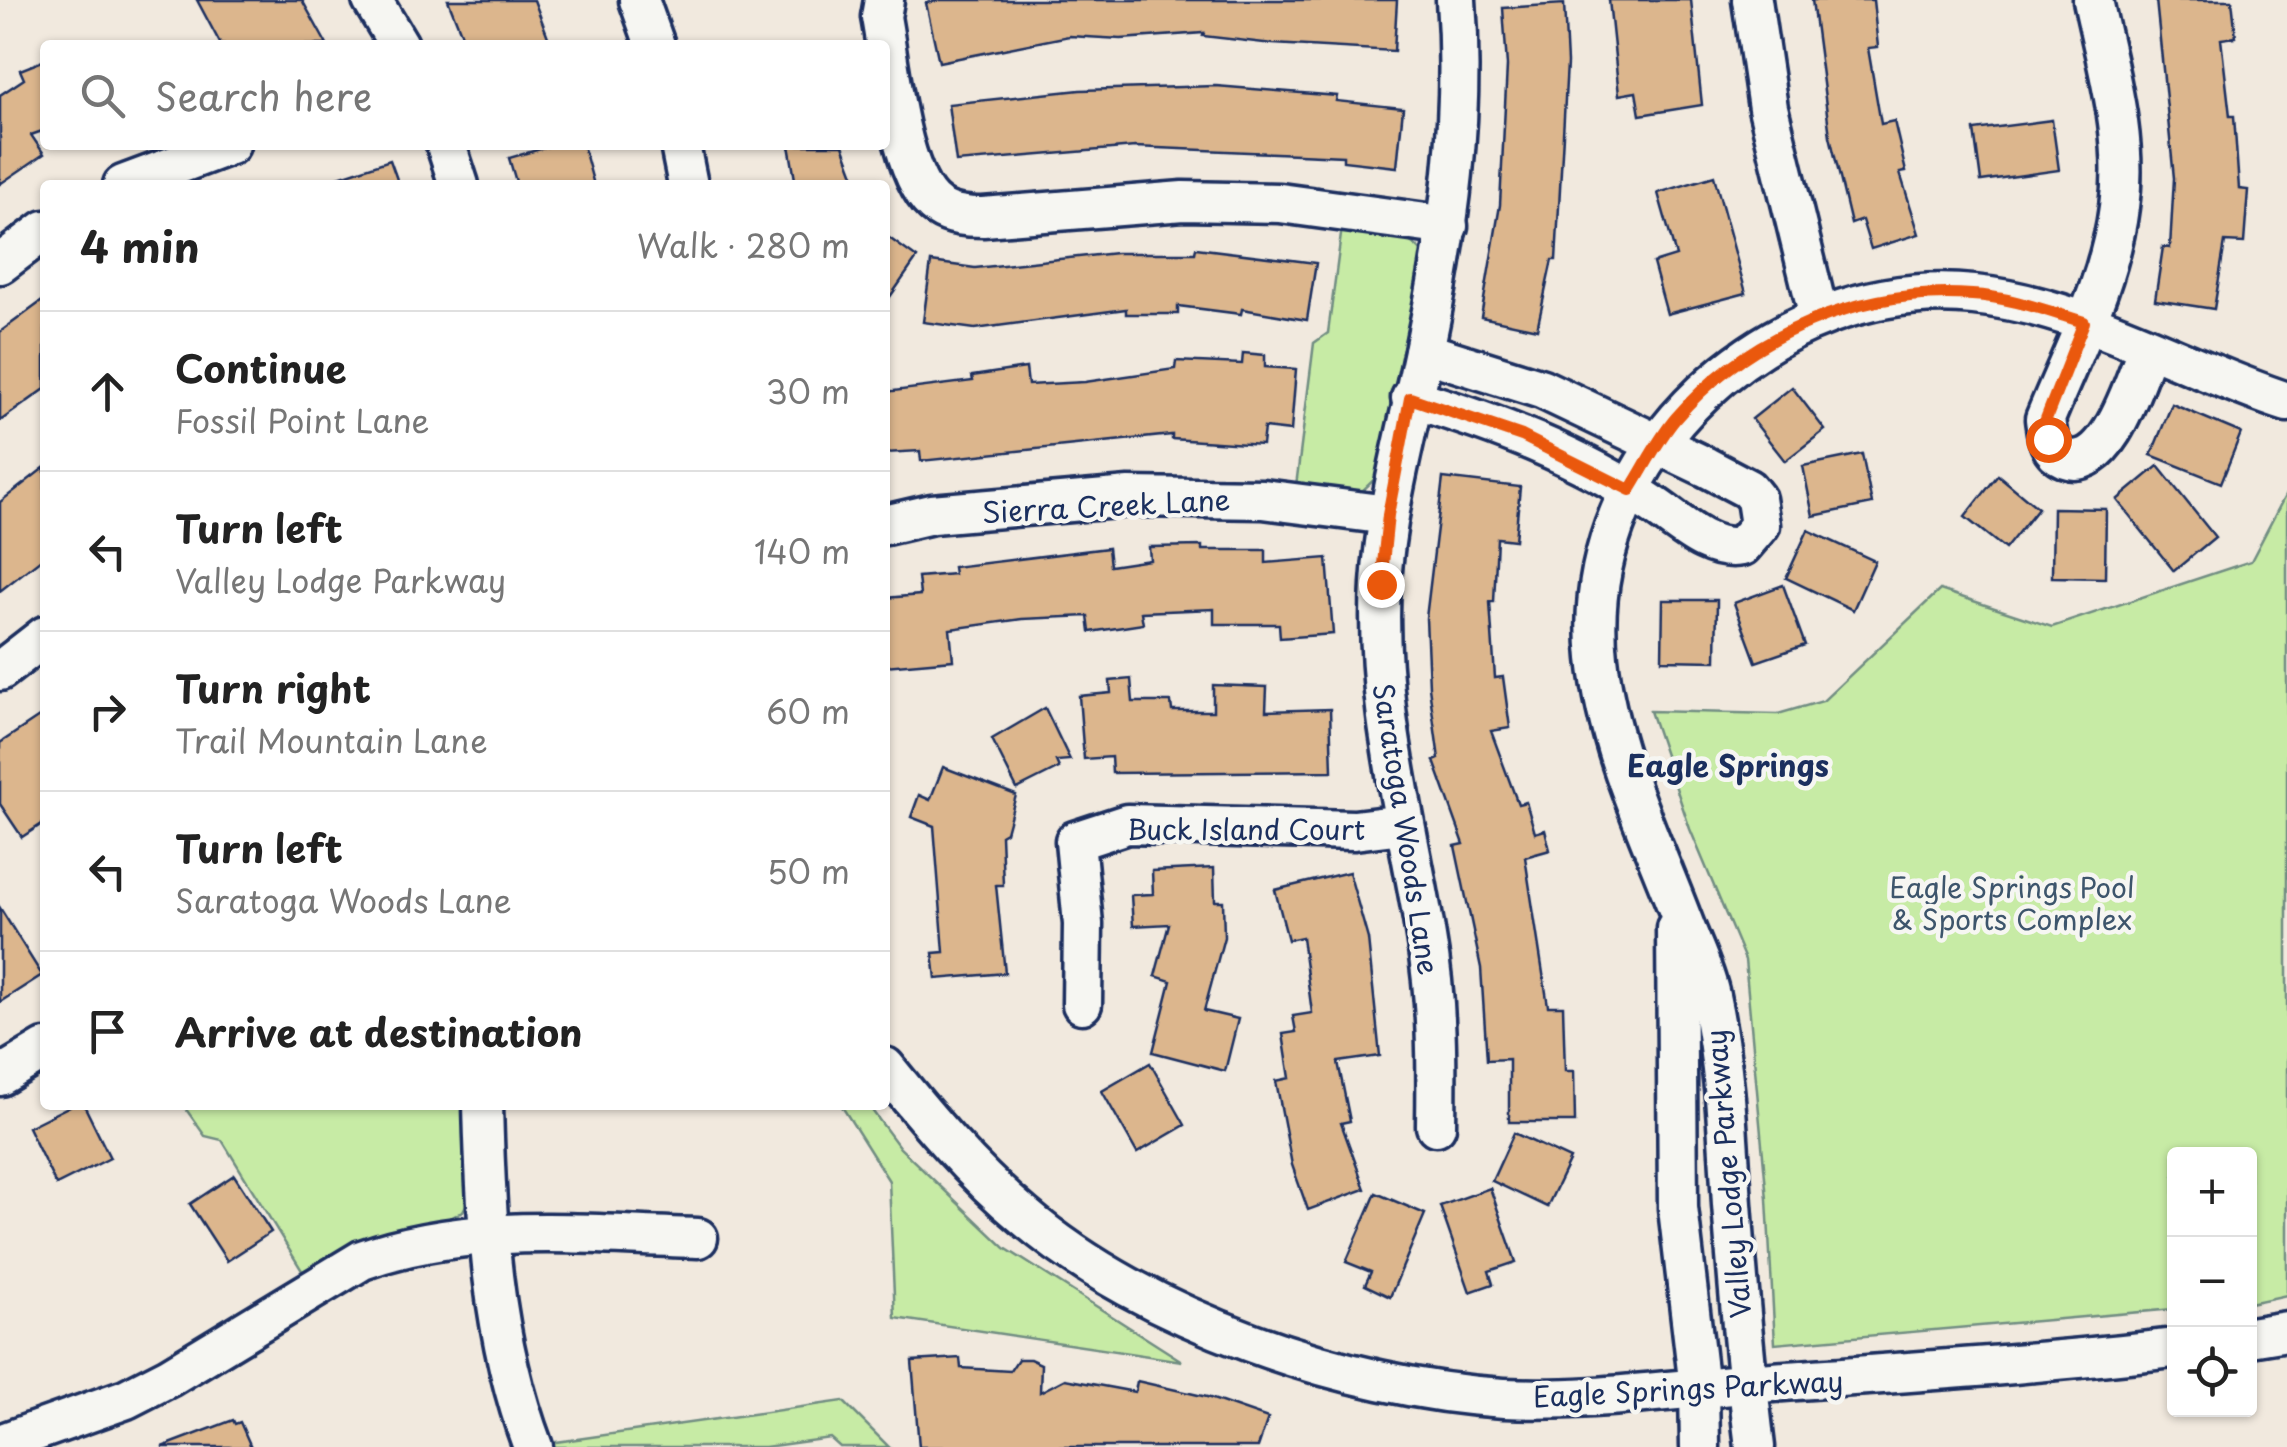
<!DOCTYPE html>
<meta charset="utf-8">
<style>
body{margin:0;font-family:"Playpen Sans",sans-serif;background:#f2f2f2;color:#222}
.controls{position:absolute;right:30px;bottom:30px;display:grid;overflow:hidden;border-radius:10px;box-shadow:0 2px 8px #0004}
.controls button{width:90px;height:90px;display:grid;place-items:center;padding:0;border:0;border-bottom:2px solid #e0e0e0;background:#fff;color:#222;font:50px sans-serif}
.stop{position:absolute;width:30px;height:30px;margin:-22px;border:8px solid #ea580c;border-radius:50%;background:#fff}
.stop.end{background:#ea580c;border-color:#fff;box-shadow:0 2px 10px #0008}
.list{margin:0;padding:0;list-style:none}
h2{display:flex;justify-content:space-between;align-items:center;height:130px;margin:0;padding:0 40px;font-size:42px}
h2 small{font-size:32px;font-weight:400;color:#767676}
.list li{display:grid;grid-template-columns:65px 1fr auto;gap:30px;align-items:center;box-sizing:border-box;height:160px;padding:0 40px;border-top:2px solid #e0e0e0}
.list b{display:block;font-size:38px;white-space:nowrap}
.list p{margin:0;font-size:32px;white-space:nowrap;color:#767676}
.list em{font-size:32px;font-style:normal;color:#767676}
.icon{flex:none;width:55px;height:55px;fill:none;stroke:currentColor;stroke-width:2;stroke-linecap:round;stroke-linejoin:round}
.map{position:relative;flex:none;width:2287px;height:1447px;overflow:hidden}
.search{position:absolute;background:#fff;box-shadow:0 2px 8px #0004;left:40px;top:40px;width:850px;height:110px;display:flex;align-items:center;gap:25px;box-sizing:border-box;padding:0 35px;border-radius:10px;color:#767676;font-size:38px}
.panel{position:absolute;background:#fff;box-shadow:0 2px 8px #0004;left:40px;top:180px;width:850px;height:930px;border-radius:10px}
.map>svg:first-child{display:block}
.green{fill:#c7eba5;stroke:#718d82;stroke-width:2.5}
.building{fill:#dcb68d;stroke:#1b2f5e;stroke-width:2.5}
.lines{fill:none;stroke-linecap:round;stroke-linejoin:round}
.minor-casing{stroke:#1b2f5e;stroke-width:45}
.minor{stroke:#f6f6f2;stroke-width:38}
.route{stroke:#ea580c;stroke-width:12}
.labels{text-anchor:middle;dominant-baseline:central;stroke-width:9;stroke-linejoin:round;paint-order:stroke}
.street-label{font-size:28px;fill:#1b2f5e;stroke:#f6f6f2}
.park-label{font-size:28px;fill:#3d556c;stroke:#f6f6f2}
.neighbourhood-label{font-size:30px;font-weight:bold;fill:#1b2f5e;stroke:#f6f6f2}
</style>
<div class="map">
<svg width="2287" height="1447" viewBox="0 0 2287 1447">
<rect width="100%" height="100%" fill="#f1e9de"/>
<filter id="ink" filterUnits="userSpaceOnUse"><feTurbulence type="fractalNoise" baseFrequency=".01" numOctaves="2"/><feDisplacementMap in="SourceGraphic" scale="20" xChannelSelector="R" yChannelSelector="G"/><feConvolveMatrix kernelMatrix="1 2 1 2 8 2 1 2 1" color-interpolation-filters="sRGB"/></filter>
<g filter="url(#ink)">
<!-- green -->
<g class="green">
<path d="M1342 227C1375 232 1413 229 1429 263L1379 475 1359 494 1296 486 1314 343 1328 333Z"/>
<path d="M2287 492V1295L2250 1303V1154H2174V1309L1775 1344 1767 1199 1745 960 1690 829 1650 711 1778 714 1823 701 1940 590 2052 627 2251 561Z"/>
<path d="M183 1105H470L469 1199 463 1211 449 1219 408 1229 304 1274 222 1140 205 1136Z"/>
<path d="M841 1105H868L900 1148 1005 1248 1182 1361 895 1318 889 1181Z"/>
<path d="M843 1401 889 1447H840L830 1438 765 1447H551L549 1443Z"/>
</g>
<!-- building -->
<g class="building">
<path d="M197 0H302L327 45H221Z"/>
<path d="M448 0H534L551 45H466Z"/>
<path d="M941 0H1397L1394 51 1273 44 1203 36 1204 33 1121 39 1069 36 939 62 926 3Z"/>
<path d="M1609 0H1691L1702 105 1640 115 1636 92 1619 95Z"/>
<path d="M1812 0H1873L1878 47 1868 48 1881 124 1894 121 1906 172 1900 173 1919 234 1871 249 1862 220 1851 224 1830 136Z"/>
<path d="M2156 0H2232L2236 37 2221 39 2230 116H2234L2239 189 2248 190 2244 243 2225 242 2214 309 2155 300 2163 247 2170 248 2174 178Z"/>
<path d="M1564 4 1567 63 1556 260H1552L1537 329 1481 317 1500 205 1507 66 1503 8Z"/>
<path d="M45 60V130L31 135 44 154 0 184V95L24 79 20 70Z"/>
<path d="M1216 86 1337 96 1336 101 1403 108 1397 167 1343 161V156L1135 147 956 162 948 104 1080 90Z"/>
<path d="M2052 120 2059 170 1981 181 1974 130Z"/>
<path d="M554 145H583L594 185H517L509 158Z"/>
<path d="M789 145H843L858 185H796Z"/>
<path d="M390 160 399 185H327L326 181Z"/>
<path d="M1714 176 1746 293 1667 314 1653 263 1676 256 1658 193Z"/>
<path d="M885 235 917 258 885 304Z"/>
<path d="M1196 248 1316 263 1307 320 1242 309 1241 314 1178 306V314H1126V309L975 329 923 322 931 262 975 268 1116 253H1195Z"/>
<path d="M45 299V389L0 421V332Z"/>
<path d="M1243 353 1265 355V367L1296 369 1291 431 1264 428 1262 445 1172 439V435L921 461 920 451 885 453V392L973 381 972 376 1026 368 1028 385 1085 382 1175 369 1176 361 1242 364Z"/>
<path d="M1792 387 1825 430 1785 461 1752 419Z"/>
<path d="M2172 404 2241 433 2221 483 2151 455Z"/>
<path d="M1862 454 1872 504 1813 516 1803 466Z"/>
<path d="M2158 466 2215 537 2174 571 2117 500Z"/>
<path d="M45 467V556L0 591V502Z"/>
<path d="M1998 475 2038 508 2005 549 1965 517Z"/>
<path d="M1443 478 1520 487 1515 540 1497 538 1494 602H1490L1495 678 1503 677 1510 728 1491 731 1518 804 1526 802 1535 833 1545 830 1550 850 1525 857 1548 1006H1563L1565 1071H1574L1575 1122H1509V1059L1487 1060 1481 968 1455 846 1464 844 1434 761 1439 759 1429 687 1426 618Z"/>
<path d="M2053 508 2106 509 2105 578 2052 577Z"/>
<path d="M1808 530 1875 561 1853 610 1786 578Z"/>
<path d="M1202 546V550H1266V563L1327 558 1333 634 1280 638 1279 624H1214V609L1141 612 1143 624 1090 632 1088 616 1022 619 950 629 953 660 885 666V598L920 595 918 577 954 574 953 567 1108 548 1110 566 1150 560 1149 547Z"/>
<path d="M1783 585 1805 645 1756 662 1734 603Z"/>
<path d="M1663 600H1717L1716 661 1662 660Z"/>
<path d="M1131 679 1133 702H1171L1172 711H1213V685L1267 687 1266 711 1330 709 1332 771 1112 773 1111 757 1084 759 1079 696 1111 693 1110 681Z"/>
<path d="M1045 708 1070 760 1056 761 1059 768 1017 789 992 739Z"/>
<path d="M45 713V822L22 837 0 804V743Z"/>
<path d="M943 767 1016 795 1006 832 1001 835 1003 885H996L1005 973 936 979 933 953 944 952 934 826 911 817 919 795 930 800Z"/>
<path d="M1214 868 1215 901H1223L1224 937 1204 1011 1238 1019 1225 1071 1153 1052 1171 981 1155 976 1169 924 1133 926 1131 895 1153 894 1152 871Z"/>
<path d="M1349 872 1368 939 1380 1056 1338 1062 1350 1121 1341 1123 1365 1189 1308 1210 1292 1165 1276 1081 1290 1078 1283 1034 1296 1032 1293 1016 1312 1013 1302 937 1288 940 1275 890Z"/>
<path d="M0 908 42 975 0 1002Z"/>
<path d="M1150 1063 1185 1125 1137 1153 1102 1091Z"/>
<path d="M72 1105H84L110 1158 56 1185 28 1127Z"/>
<path d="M1514 1133 1570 1159 1547 1207 1492 1181Z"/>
<path d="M234 1175 271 1232 227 1261 190 1204Z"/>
<path d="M1490 1188 1516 1262 1489 1271 1493 1284 1470 1292 1440 1206Z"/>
<path d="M1376 1193 1425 1214 1390 1297 1365 1285 1371 1272 1346 1262Z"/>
<path d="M960 1358 961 1368 1010 1371 1018 1359H1030L1041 1364 1040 1392 1065 1379 1135 1392 1137 1381 1207 1397 1268 1418 1258 1447H919L912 1361Z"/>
<path d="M233 1420 235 1424 240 1422 251 1447H162Z"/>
</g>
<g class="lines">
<!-- minor casing -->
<g class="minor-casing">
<g id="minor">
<path d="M372 0 399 45"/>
<path d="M639 0 655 45"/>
<path d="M884 0 881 17C890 63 899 181 938 207 951 216 967 217 983 217L1183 201 1280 203 1448 226"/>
<path d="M1752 0 1768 108 1819 317"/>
<path d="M2093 0C2107 67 2129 138 2119 207 2110 281 2073 350 2045 419 2047 434 2048 451 2065 458 2108 474 2135 379 2147 350"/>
<path d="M446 145 459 185"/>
<path d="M680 145 688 185"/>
<path d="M123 185 230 145"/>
<path d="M0 264 45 230"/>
<path d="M1411 398C1496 424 1579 455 1653 505 1679 522 1709 553 1742 546L1760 525 1756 499 1748 489 1706 467 1542 389 1424 352"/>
<path d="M885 525 932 514 1129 497 1263 499 1388 515"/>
<path d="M0 671 45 636"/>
<path d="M1676 928 1678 1208 1699 1388 1700 1447"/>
<path d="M1082 1004 1083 924 1075 841 1127 824 1354 830 1403 824"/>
<path d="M885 1067C927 1119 972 1173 1024 1216 1144 1319 1348 1389 1504 1398 1585 1402 1665 1390 1746 1384 1889 1373 2032 1365 2174 1348"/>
<path d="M0 1076 45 1049"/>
<path d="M483 1105C486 1222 491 1336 533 1447"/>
<path d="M1436 1126C1437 1063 1437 999 1426 937 1407 819 1374 706 1381 584 1386 503 1409 426 1425 346 1449 231 1465 118 1456 0"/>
<path d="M2250 1337 2287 1331"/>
<path d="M0 1444 126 1399 169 1377 362 1260C471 1221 585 1235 698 1238"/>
<path d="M1755 1447C1745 1366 1738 1285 1732 1204 1728 1134 1725 1065 1710 996 1705 971 1692 946 1683 922 1650 835 1608 752 1598 658 1576 454 1776 274 1974 295 2083 306 2184 369 2287 402"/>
</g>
</g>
<!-- minor -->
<use href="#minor" class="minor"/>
</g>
</g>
<g class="lines" filter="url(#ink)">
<!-- route -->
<path class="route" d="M1381 584 1388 515 1410 398 1522 436 1630 490C1645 466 1658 439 1676 418 1748 334 1862 287 1972 295 2010 297 2047 311 2084 322L2046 419 2048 439"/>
</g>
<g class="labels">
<!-- street labels -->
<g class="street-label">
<text transform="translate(1106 505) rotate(-3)">Sierra Creek Lane</text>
<text x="1246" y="828">Buck Island Court</text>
<text transform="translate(1407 829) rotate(81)">Saratoga Woods Lane</text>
<text transform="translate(1727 1174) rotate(-95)">Valley Lodge Parkway</text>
<text transform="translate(1688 1388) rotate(-3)">Eagle Springs Parkway</text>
</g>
<!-- park labels -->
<g class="park-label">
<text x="2012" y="886">Eagle Springs Pool<tspan x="2012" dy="32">&amp; Sports Complex</tspan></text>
</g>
<!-- neighbourhood labels -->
<g class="neighbourhood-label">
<text x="1728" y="764">Eagle Springs</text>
</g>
</g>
</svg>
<div class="controls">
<button>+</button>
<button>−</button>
<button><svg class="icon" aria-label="locate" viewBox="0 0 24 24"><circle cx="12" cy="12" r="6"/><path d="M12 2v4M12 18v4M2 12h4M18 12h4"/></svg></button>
</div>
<div class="stop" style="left:2048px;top:439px"></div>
<div class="stop end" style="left:1381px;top:584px"></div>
<div class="search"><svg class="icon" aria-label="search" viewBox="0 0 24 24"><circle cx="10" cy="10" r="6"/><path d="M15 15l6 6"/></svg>Search here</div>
<section class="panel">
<h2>4 min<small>Walk · 280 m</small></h2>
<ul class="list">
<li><svg class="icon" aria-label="ahead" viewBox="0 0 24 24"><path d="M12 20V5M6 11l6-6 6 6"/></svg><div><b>Continue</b><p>Fossil Point Lane</p></div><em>30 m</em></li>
<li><svg class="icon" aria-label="left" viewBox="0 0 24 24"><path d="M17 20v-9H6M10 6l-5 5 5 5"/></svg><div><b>Turn left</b><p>Valley Lodge Parkway</p></div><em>140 m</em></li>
<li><svg class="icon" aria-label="right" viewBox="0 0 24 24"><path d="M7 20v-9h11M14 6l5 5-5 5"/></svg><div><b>Turn right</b><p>Trail Mountain Lane</p></div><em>60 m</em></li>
<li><svg class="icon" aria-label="left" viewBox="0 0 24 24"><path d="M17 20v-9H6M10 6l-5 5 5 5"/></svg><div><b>Turn left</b><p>Saratoga Woods Lane</p></div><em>50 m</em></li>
<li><svg class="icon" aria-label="arrive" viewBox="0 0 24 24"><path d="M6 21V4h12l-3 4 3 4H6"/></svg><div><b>Arrive at destination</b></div></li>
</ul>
</section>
</div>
